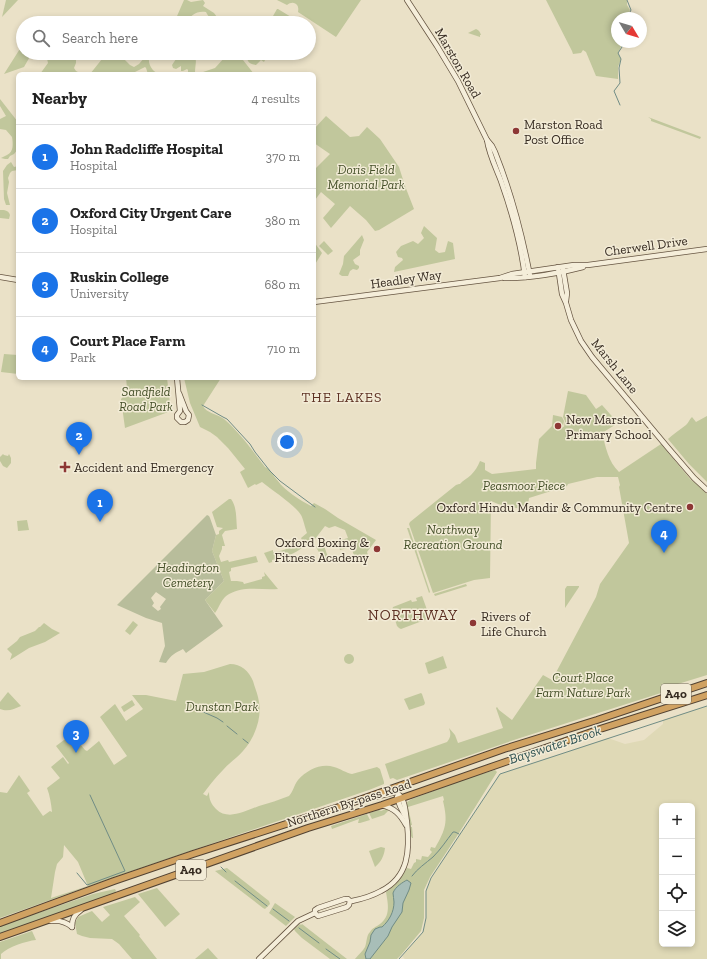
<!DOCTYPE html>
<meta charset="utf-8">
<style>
body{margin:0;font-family:"Zilla Slab",serif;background:#f6f6f6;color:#222}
.controls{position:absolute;right:12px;bottom:12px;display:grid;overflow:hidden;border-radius:6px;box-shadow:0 2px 6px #0003}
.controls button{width:36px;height:36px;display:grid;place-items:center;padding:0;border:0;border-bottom:1px solid #e0e0e0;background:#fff;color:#222;font:20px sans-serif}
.compass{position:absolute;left:611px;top:12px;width:36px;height:36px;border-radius:50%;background:#fff;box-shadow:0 2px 6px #0003;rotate:128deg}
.you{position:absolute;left:287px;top:442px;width:14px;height:14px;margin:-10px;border:3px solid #fff;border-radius:50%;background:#1a73e8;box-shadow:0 0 0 6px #1a73e833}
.badge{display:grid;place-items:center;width:26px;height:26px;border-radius:50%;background:#1a73e8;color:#fff;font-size:13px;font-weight:700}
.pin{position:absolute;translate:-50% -33px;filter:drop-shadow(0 1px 2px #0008)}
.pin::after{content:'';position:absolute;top:21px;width:14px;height:12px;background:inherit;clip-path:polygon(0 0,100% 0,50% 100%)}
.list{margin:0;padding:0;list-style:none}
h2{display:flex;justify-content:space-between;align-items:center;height:52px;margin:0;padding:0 16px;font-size:17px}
h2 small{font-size:13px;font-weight:400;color:#767676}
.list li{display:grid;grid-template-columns:26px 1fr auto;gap:12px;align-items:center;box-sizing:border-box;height:64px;padding:0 16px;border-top:1px solid #e0e0e0}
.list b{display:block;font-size:15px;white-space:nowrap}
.list p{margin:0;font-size:13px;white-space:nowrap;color:#767676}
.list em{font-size:13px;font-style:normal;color:#767676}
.icon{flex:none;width:22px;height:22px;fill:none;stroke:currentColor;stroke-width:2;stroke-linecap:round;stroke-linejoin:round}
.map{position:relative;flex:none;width:707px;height:959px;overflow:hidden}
.search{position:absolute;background:#fff;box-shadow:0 2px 6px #0003;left:16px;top:16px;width:300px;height:44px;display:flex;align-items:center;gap:10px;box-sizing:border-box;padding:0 14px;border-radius:22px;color:#767676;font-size:15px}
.panel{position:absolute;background:#fff;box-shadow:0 2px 6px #0003;left:16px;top:72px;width:300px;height:308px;border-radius:6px}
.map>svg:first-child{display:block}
.farmland{fill:#dfd9b6;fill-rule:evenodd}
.green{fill:#c1c79c;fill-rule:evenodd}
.cemetery{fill:#b8bd9b;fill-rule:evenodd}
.water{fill:#a8beb8;stroke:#708c85}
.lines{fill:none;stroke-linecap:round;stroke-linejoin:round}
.stream{stroke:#708c85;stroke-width:1}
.secondary-casing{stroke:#665542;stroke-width:6}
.highway-casing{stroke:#524232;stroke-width:8}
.secondary{stroke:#f5eeda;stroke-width:4.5}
.highway{stroke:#d0a262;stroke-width:6}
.poi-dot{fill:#8d3735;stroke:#f2ebd6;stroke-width:1.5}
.labels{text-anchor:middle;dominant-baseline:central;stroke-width:3;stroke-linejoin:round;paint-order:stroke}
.shield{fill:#f2ebd6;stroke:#6e6557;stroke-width:1}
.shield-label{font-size:12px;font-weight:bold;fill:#362b21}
.street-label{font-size:13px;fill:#362b21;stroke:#f2ebd6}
.poi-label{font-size:13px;fill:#362b21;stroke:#f2ebd6;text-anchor:start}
.park-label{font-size:13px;font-style:italic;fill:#455029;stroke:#f2ebd6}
.neighbourhood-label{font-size:14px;letter-spacing:1px;fill:#5e3224;stroke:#f2ebd6}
.water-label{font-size:14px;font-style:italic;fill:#325453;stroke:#f2ebd6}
.quarter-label{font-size:15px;letter-spacing:1px;fill:#5e3224;stroke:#f2ebd6}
</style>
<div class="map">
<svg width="707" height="959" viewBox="0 0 707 959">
<rect width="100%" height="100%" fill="#eae1c7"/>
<!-- farmland -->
<path class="farmland" d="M707 706V959H405L402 956 423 932 426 918V891L431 878 500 774 608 738 625 744 644 740 663 724V720ZM662 806H692V944H662Z"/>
<!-- green -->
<g class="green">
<path d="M6 0H18L2 17Z"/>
<path d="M184 0H187L191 2 203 0 205 3 203 6 214 13 220 21 218 22C213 21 208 17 206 12 195 11 192 15 185 23H174Z"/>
<path d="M277 0H361L336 37 298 12C300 4 293 0 287 5Z"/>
<path d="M546 0H627V5L630 10 627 18H617V42H620L621 47 618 53 621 59 618 67V79L596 76 586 52 583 50 581 53 573 54 572 51Z"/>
<path d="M277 9H278L296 20 295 23H268L272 18 275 19 276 18 273 16Z"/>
<path d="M476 29C479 30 480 32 481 35H480V37L468 33Z"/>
<path d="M23 44V53H32L24 67 4 74Z"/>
<path d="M47 53H70L76 57V63L74 68 76 71 82 74H40L48 63 46 54Z"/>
<path d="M107 53H118L130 65 134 67 139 64 144 58 141 53H150C147 62 150 69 158 74H148L146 68 145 67 131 74H90L102 59Z"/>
<path d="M185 53H193C198 59 195 65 195 72L197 73H200L215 68 225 57 226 53H258L265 60 264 62 261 60 256 65C249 64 248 62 246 56H243V60L254 74H249L245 72 243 74H225C223 72 220 71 218 74H188V70L187 69 183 71H181V66L176 69 173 68 172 65 176 59 181 57Z"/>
<path d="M0 99 18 122V149L14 154 10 156 8 159H5L1 158C3 157 5 156 7 155 14 152 13 143 12 137L6 130 0 129V119L6 116 0 106Z"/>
<path d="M326 116 350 137 359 136 367 127 380 139 399 167 405 186 414 209 379 230 375 231 366 220 350 206 331 228 323 218 335 204 321 192 315 200 314 198V170L330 154 314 143V129Z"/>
<path d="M648 117 701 137 700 139 651 121V119Z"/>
<path d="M11 162 14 167 18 166V170L12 171 10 173 8 178 9 182 7 193 10 205H6L4 199 3 171 7 165Z"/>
<path d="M0 210C5 210 8 210 10 215L9 219 0 218Z"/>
<path d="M424 226 437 238 435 250 439 253 445 252 448 241 453 243 455 259 394 272 395 267 403 260 402 258 398 257 396 252 401 246 413 241 418 244 424 238 421 233Z"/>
<path d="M362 235 364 240 360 250V255L353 260 355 264 359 266V268L357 270 353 269 350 271 348 276H342L339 274 343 264 344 256Z"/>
<path d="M324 241 333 251 328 255 319 246Z"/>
<path d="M314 242 322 253 314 266Z"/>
<path d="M4 354 18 355V374L1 372Z"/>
<path d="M126 378H167L171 411 125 428 121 399C128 393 127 387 126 378Z"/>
<path d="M184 378H221L203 406C206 413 217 414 224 419 240 433 252 450 265 467 272 470 273 476 278 481 284 490 301 501 311 506L314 503 325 509 338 518 376 540 367 552 369 558 356 561 351 547 340 550 337 541 348 538 345 530 335 526 329 528 325 526 315 539 313 538C300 552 290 556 272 560V562L269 563 264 553 273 550V552C284 551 294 547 302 540L301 538 307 533C305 528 303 518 301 515 296 506 272 490 262 482L256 485 255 484 248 488 240 472 245 469 228 448 217 437 210 432 200 427 190 403Z"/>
<path d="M568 391 586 395 596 409 602 405 618 423 602 433C606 448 608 461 619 472L661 444 691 480 694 482 696 483 707 494V675L665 688 664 692 520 738 397 780 393 778 390 779 385 764 447 742C451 737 451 734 449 728L455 735 458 743 503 728 496 708 497 707 499 710 512 720 543 675 552 680 596 597 600 584 629 543 619 487 620 485 618 477H597L568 484 567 486 529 498 528 505 521 509 498 504 491 501 490 578 474 580 433 593 409 524 410 522 456 485 459 484H460C463 480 467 479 471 475 475 471 478 466 480 461L485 463V470L492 474 536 469V463L539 439 552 426 553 415 562 417 564 421 563 426 562 425 561 426 564 427 565 421 563 417Z"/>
<path d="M707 416V482L689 464 668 439C673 434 680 430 686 425 689 422 689 420 692 417L696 422Z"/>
<path d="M3 454 4 455 8 456 9 454 11 458V463L7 468 3 466 0 461V457Z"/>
<path d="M229 499H231C237 507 236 518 237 529L225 531 222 535 225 546H222V549L219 556 221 562 228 560 229 562 256 556 258 562 231 568V571L229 572 231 581H237L243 582 244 584 262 579V577L265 576 264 572 278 589C267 590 256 588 246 589 240 589 229 593 225 597 220 602 219 608 215 613L205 600 224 581 212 551 216 535 219 534V531L223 528 217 527 212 512Z"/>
<path d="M27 520 29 530 18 531 17 521Z"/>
<path d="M407 528H409L430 592 429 593Z"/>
<path d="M322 540 329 560 322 563 320 559V554L316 547Z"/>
<path d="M466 584 467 586 435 596 434 594Z"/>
<path d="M567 586H579V587L565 608V589Z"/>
<path d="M422 596 430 618 401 629 399 628 397 626 392 610 393 607 411 600 412 602 417 601 416 598Z"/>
<path d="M133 621 138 625 130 635 125 631Z"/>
<path d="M44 623 52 629 60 633 45 642 29 648 10 660 12 654 7 649 17 641 20 637 35 631 39 627H40Z"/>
<circle cx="349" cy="659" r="5"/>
<path d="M443 656 447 668 429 674 428 673 425 663Z"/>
<path d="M230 664C241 664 249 671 253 681 255 688 258 695 259 702 262 719 254 739 243 751 237 758 229 763 223 770 215 778 209 786 203 794L207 796 209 792C209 799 211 804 216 809 228 821 245 811 259 806 269 803 279 800 289 796 293 792 294 785 298 780 307 770 321 763 334 767 341 769 346 773 352 774L377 767 380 769 384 782V784L369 790 120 875 0 918V792L7 793 19 775 30 791 27 793 43 816 50 811 52 812C51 803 50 796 47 788L60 778 51 767 63 757 68 764 69 763 56 746 72 734 85 750 87 751 99 741 114 765 127 756 100 717 115 704 126 721 143 709 132 695H146L176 701 183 674 204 672ZM64 845 78 862 88 886 51 898 55 872 57 864 63 857Z"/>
<path d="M8 692 21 706C14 709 8 712 0 709V702Z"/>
<path d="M421 693 422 694 425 703 424 705 409 710 404 699Z"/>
<path d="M132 700 135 705 124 712 121 707Z"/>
<path d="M495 770 497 772 459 833 430 877 424 890V918L421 931 401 955 397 959H355C358 955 363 951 365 947 367 942 366 936 370 932 372 928 376 927 380 924 391 916 388 904 386 892 395 885 401 878 407 868L411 869 414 863 416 862V859L421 860 422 856 428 857 432 852 430 850 431 847 435 848C446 829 448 822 443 801L444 800 443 796 408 807 412 825H411V827H412L413 838H412L411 836 406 807 407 802 412 799 468 778Z"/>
<path d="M388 808 389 810 384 815 372 819 369 813 379 810 381 811Z"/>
<path d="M367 814 370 820 360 823H358L359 819 332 829 331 826Z"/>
<path d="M381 847 385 848C384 856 381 862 375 867L369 851Z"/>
<path d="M227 868 269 901 270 904 265 909 263 908 215 871Z"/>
<path d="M157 888 180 914 165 927 138 894Z"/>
<path d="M115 889 116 891 115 893 0 934V926L93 894Z"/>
<path d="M135 897 140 902 124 916 140 935 139 936 157 959H132L119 944 112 939 90 938 82 936 77 934 75 923 78 917 92 911 102 922 110 915 103 907Z"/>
<path d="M275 903 295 917 286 926 269 913Z"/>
<path d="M300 924 301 925 302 924 347 959H330L302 938 295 931 294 929Z"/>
<path d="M32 931 36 940C26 941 8 947 1 954V959H0V942Z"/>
<path d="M208 948 218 959H195Z"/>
</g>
<!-- cemetery -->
<path class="cemetery" d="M207 515 209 516 210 518 216 535 212 551 224 581 205 600 223 626 186 653 183 649C175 653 171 655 166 663L159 662 165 646 162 623 146 618 117 605ZM156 592 166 599 160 607 161 609 158 611 152 606 154 603 151 598Z"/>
<!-- water -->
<path class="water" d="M407 880 411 883 409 890 403 903 402 912 392 927 388 936 370 959H366L365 954 370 942 371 935 375 929 380 927H382C389 921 394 912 394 902 394 899 393 896 393 893 395 887 403 882 407 880Z"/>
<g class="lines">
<!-- stream -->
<g class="stream">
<path d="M627 0 631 10 627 18"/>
<path d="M620 105 614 91 620 83 619 68 621 59 618 53 622 47 621 42"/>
<path d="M202 405 223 417 227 419 250 444 255 452 270 471 280 481 315 507"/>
<path d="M201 711 217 718 223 722"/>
<path d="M227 726 237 734"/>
<path d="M243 739 248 743"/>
<path d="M221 867 226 872"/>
<path d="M77 873 87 885 125 871 90 795"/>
<path d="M412 876C417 869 426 863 433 857 441 849 446 841 453 832H455L459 834"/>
<path d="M235 881 267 906"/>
<path d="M273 909 289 921"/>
<path d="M299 928 319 943"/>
<path d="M326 949 340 959"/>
<path d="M399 959 423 932 426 918V891L431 878 500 774 707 706"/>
</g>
<!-- secondary casing -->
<g class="secondary-casing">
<g id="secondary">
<path d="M407 0 437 46 458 81 487 140 492 146 495 152C511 192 522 234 530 276"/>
<path d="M487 140C489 154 496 168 501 181 512 212 521 244 525 277"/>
<path d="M558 267 562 294 566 303 571 320 581 341 592 357 669 449 694 478 707 490"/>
<path d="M563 269 567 293 566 301"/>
<path d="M0 277 18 280"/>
<path d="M504 278C527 279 561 273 583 267"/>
<path d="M314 302 500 278 512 274 574 265H588L707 249"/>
<path d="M177 378 180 411 177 415V418L181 422H185L188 420 189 415 186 411 179 393"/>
<path d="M375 797 396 792 398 789"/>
<path d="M397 797 400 806 405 816"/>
<path d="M382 805C394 808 400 814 406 825"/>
<path d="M350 901 349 905 347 907 318 916 315 913V910L318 908 345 899H348L350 901H352C362 899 372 896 381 891 409 877 410 850 407 822 405 811 406 799 396 792"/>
<path d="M51 921C59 920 65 921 72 927"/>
<path d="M72 927C72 919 74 915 81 910"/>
<path d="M259 959 298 921 315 913"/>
</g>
</g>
<!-- highway casing -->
<g class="highway-casing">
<g id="highway">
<path d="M0 923 114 881 193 854 342 806 504 749 597 720 707 683"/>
<path d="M0 937 308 828 382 805 600 729 707 695"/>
</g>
</g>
<!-- secondary -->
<use href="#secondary" class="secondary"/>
<!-- highway -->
<use href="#highway" class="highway"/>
</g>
<!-- markers -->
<g class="poi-dot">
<circle cx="516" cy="131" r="4"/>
<circle cx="558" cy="426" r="4"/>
<path d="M63 461h4v4h4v4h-4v4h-4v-4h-4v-4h4z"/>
<circle cx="690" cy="507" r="4"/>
<circle cx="377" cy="549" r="4"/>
<circle cx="473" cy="623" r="4"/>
</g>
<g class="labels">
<!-- shield labels -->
<g class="shield">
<rect x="661" y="684" width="30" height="20" rx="3"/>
<rect x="176" y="860" width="30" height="20" rx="3"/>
</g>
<g class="shield-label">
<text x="676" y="694">A40</text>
<text x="191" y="870">A40</text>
</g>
<!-- street labels -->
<g class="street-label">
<text transform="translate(458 63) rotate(60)">Marston Road</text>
<text transform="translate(646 246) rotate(-8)">Cherwell Drive</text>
<text transform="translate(406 279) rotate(-8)">Headley Way</text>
<text transform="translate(615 366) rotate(51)">Marsh Lane</text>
<text transform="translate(349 803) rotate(-18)">Northern By-pass Road</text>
</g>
<!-- poi labels -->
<g class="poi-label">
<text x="524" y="124">Marston Road<tspan x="524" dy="15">Post Office</tspan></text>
<text x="566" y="419">New Marston<tspan x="566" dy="15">Primary School</tspan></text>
<text x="74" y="467">Accident and Emergency</text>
<text x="682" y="507" text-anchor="end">Oxford Hindu Mandir &amp; Community Centre</text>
<text x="369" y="542" text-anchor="end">Oxford Boxing &amp;<tspan x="369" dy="15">Fitness Academy</tspan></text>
<text x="481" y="616">Rivers of<tspan x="481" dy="15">Life Church</tspan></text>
</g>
<!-- park labels -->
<g class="park-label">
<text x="366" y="169">Doris Field<tspan x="366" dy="15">Memorial Park</tspan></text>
<text x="146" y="391">Sandfield<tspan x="146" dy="15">Road Park</tspan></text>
<text x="524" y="485">Peasmoor Piece</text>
<text x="453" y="529">Northway<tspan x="453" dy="15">Recreation Ground</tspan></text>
<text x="188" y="567">Headington<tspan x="188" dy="15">Cemetery</tspan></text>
<text x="583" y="677">Court Place<tspan x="583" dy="15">Farm Nature Park</tspan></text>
<text x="222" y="706">Dunstan Park</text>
</g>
<!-- neighbourhood labels -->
<g class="neighbourhood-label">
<text x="342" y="397">THE LAKES</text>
</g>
<!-- water labels -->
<g class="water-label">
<text transform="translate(555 745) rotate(-18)">Bayswater Brook</text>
</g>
<!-- quarter labels -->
<g class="quarter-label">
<text x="413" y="615">NORTHWAY</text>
</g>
</g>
</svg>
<div class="controls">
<button>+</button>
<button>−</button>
<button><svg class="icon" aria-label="locate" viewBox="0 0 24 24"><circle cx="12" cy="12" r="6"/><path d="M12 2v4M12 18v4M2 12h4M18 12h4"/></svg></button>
<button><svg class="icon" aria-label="layers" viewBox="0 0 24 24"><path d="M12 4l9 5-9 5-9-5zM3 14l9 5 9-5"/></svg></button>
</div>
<svg class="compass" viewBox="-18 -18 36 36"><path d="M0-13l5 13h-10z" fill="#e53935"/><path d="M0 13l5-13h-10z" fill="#767676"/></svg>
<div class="you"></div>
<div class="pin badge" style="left:100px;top:522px">1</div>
<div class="pin badge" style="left:79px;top:455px">2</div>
<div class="pin badge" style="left:76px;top:753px">3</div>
<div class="pin badge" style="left:664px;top:553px">4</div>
<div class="search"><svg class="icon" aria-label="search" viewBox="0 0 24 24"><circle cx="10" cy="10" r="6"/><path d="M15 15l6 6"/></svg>Search here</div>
<section class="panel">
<h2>Nearby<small>4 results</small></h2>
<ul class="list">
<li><span class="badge">1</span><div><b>John Radcliffe Hospital</b><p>Hospital</p></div><em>370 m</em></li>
<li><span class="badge">2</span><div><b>Oxford City Urgent Care</b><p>Hospital</p></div><em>380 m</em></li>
<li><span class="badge">3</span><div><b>Ruskin College</b><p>University</p></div><em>680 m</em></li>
<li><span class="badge">4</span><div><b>Court Place Farm</b><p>Park</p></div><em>710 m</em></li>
</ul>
</section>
</div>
